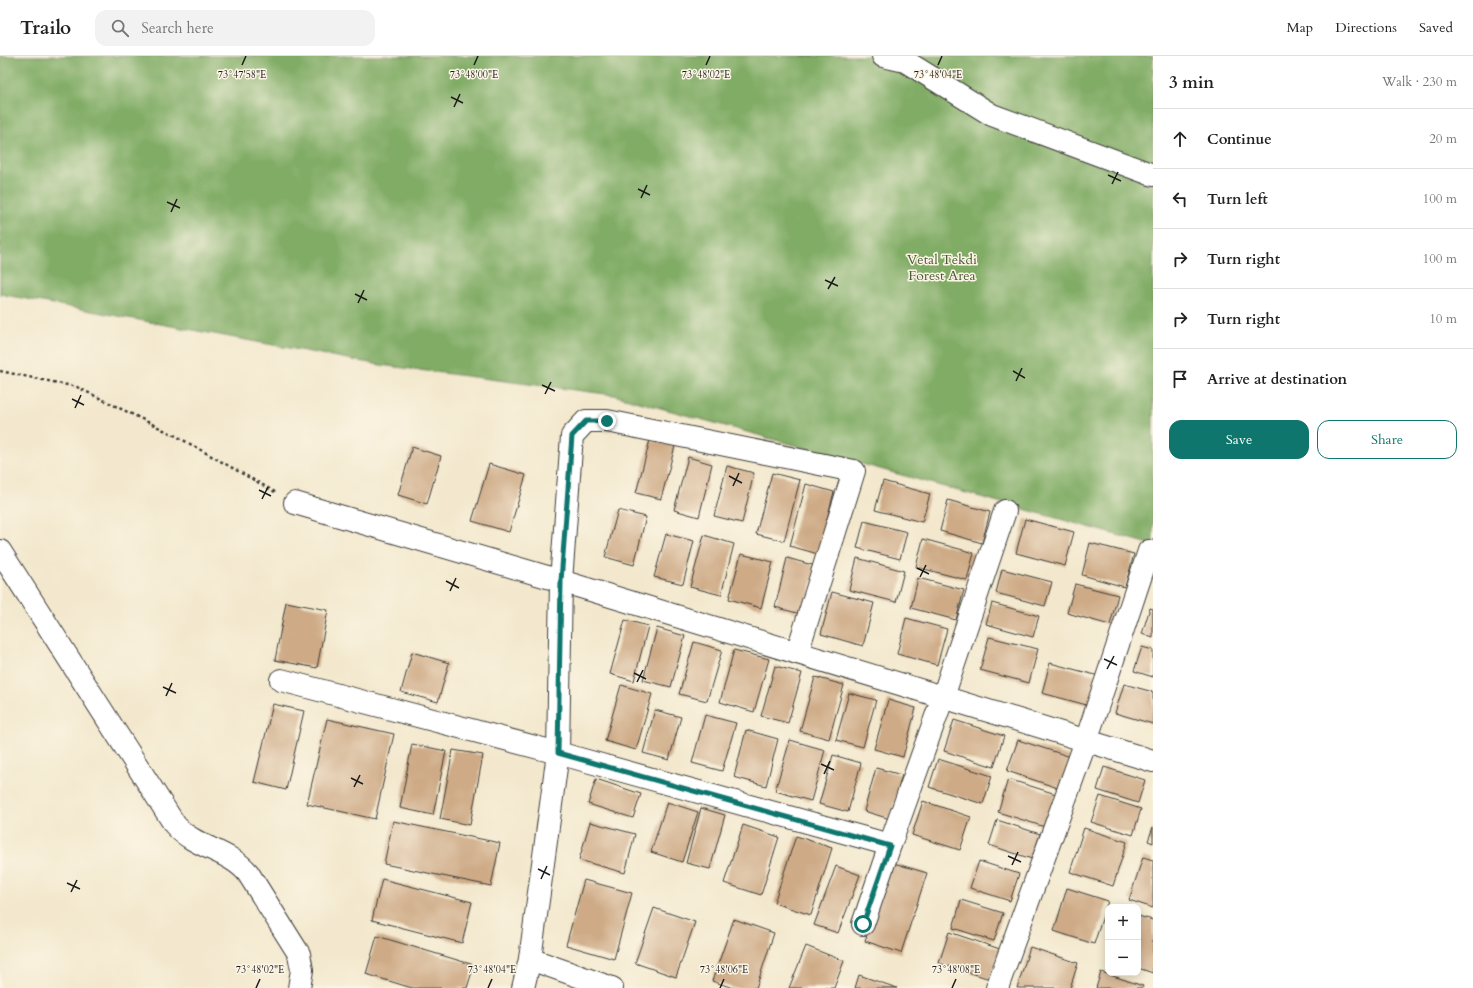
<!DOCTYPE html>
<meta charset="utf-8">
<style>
body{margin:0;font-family:Cardo,serif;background:#f2f2f2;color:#222}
.controls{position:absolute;right:12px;bottom:12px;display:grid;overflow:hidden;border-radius:8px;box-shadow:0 2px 10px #0003}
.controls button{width:36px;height:36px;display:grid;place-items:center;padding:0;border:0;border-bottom:1px solid #e0e0e0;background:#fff;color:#222;font:20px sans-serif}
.stop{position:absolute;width:12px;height:12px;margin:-9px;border:3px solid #0f766e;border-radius:50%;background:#fff}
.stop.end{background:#0f766e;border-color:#fff;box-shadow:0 1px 4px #0008}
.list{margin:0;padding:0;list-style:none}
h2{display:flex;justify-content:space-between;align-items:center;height:52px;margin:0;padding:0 16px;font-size:17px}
h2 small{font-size:13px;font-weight:400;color:#767676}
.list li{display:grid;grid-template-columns:26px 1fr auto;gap:12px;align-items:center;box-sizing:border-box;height:60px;padding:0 16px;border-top:1px solid #e0e0e0}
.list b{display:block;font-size:15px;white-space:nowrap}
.list em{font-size:13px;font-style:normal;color:#767676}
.actions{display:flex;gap:8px;padding:12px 16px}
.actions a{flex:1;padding:9px 0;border:1px solid #0f766e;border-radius:12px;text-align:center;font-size:14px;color:#0f766e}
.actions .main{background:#0f766e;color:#fff}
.icon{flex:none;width:22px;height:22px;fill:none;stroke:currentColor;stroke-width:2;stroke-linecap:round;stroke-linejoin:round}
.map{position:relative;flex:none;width:1153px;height:932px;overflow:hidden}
header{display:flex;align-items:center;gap:24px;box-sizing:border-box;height:56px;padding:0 20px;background:#fff;border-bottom:1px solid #e0e0e0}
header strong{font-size:19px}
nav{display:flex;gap:22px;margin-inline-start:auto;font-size:14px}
.search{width:280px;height:36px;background:#f2f2f2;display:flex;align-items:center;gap:10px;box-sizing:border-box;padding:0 14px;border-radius:12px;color:#767676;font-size:15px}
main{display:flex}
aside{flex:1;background:#fff}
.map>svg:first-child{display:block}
.forest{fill:#80ac65;stroke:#4e6440}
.building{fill:#ceaa86}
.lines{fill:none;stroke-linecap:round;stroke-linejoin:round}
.minor-casing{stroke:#3c3b37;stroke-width:24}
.path{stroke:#3c3b37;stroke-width:2.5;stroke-dasharray:3 3;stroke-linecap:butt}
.minor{stroke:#fff;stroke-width:22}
.route{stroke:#0f766e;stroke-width:5}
.ticks{fill:none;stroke:#1c1c1c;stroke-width:1.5}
.labels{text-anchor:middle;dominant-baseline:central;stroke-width:3;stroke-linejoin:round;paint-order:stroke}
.park-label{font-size:14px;fill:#4b583a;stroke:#fcf5e5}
.ticks-label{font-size:10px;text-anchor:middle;fill:#1c1c1c;stroke:#fcf5e5;stroke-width:3;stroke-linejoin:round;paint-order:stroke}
</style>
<header>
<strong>Trailo</strong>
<div class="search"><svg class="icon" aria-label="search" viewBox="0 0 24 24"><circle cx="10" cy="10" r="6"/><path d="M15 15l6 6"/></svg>Search here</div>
<nav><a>Map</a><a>Directions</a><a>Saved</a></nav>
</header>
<main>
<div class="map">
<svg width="1153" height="932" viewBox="0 0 1153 932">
<rect width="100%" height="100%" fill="#fcf5e5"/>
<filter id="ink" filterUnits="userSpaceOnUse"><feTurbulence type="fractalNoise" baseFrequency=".025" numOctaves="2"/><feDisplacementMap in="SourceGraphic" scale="8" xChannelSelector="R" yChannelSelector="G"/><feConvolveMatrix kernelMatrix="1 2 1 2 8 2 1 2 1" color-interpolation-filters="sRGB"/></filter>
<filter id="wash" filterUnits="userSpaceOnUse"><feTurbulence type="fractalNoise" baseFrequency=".012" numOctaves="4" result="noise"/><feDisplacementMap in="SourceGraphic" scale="16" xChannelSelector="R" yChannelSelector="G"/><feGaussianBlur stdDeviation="0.9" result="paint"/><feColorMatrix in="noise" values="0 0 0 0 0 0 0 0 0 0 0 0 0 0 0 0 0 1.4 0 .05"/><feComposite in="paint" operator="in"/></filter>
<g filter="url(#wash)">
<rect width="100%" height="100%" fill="#f3e8cd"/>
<!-- forest -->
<path class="forest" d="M0 0H1153V489L614 339 380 309 0 238Z"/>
<g id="blocks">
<!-- building -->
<g class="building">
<path d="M650 384 675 390 661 443 636 437Z"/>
<path d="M412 391 441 400 427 448 398 439Z"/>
<path d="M688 401 712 408 699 461 674 454Z"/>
<path d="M489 408 526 419 509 476 472 465Z"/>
<path d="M727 410 754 417 742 467 714 460Z"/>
<path d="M772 417 800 424 784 485 756 478Z"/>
<path d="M883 425 930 438 922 466 875 454Z"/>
<path d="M806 428 834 436 818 498 790 490Z"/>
<path d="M948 444 990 456 982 487 940 475Z"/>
<path d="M618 454 646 461 634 509 605 501Z"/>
<path d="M1025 463 1074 476 1065 510 1016 497Z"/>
<path d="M864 465 907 476 900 503 857 492Z"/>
<path d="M666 478 694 485 683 528 654 521Z"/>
<path d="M704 479 734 488 721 539 690 531Z"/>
<path d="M923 483 974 497 967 524 916 511Z"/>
<path d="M1090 487 1134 498 1125 531 1082 519Z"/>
<path d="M741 498 773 506 761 552 729 543Z"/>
<path d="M787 502 816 510 804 559 775 551Z"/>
<path d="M857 502 904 515 896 546 849 534Z"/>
<path d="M1002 513 1052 526 1045 550 996 537Z"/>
<path d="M918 522 964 534 956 564 911 552Z"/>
<path d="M1075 528 1118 539 1110 569 1067 557Z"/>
<path d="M832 536 874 547 863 590 821 578Z"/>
<path d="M286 546 328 554 317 612 275 604Z"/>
<path d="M992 547 1039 560 1033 581 986 568Z"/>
<path d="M1150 552 1153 553V582L1142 578Z"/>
<path d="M906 562 947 573 937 609 897 598Z"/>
<path d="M625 564 648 570 634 625 610 618Z"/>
<path d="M657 572 685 580 671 631 643 624Z"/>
<path d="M989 581 1038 593 1029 627 980 614Z"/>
<path d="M694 586 722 594 707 645 679 638Z"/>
<path d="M1142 591 1153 594V621L1134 615Z"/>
<path d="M734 594 769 603 754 656 720 646Z"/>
<path d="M412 596 449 607 438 646 401 636Z"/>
<path d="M1050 607 1103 621 1094 651 1042 637Z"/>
<path d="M775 610 802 617 788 667 761 660Z"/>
<path d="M815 621 844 629 829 683 800 675Z"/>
<path d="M1124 628 1153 636V668L1115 657Z"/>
<path d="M621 629 652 638 636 694 605 685Z"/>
<path d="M849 637 876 644 863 691 836 684Z"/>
<path d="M888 644 916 652 903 701 874 693Z"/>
<path d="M273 648 304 655 286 734 254 726Z"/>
<path d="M655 654 681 661 669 704 643 697Z"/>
<path d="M705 659 736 667 722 715 692 707Z"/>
<path d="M327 663 394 678 375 763 307 748Z"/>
<path d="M954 664 1004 680 994 711 944 695Z"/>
<path d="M746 674 778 683 766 730 734 721Z"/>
<path d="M790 684 825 694 811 745 775 735Z"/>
<path d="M1018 684 1071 701 1061 733 1007 715Z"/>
<path d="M412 688 446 695 433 759 400 752Z"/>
<path d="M453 694 483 699 470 769 440 763Z"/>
<path d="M833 699 861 707 848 756 819 748Z"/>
<path d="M938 703 992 720 983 748 929 731Z"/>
<path d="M1104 711 1145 724 1138 747 1097 734Z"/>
<path d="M876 712 902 719 890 763 864 755Z"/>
<path d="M596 723 641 738 633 762 588 748Z"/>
<path d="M1008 723 1056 738 1045 771 998 756Z"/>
<path d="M1100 740 1141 753 1133 779 1091 766Z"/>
<path d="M923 745 971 761 960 794 912 779Z"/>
<path d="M667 746 698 756 682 806 651 796Z"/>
<path d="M701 752 725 759 710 813 686 807Z"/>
<path d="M997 764 1040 778 1032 803 989 789Z"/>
<path d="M393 765 500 787 491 830 384 808Z"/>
<path d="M590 766 635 778 625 817 579 804Z"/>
<path d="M743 769 779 781 761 839 724 827Z"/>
<path d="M1153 771V787L1148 785Z"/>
<path d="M1084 772 1127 786 1113 830 1070 816Z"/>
<path d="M796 780 832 792 811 859 774 847Z"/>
<path d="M1143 801 1153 804V852L1129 844Z"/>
<path d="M979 805 1019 818 1010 845 970 832Z"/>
<path d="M890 806 927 817 901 897 865 885Z"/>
<path d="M836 810 860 819 838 877 814 869Z"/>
<path d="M382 823 472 846 462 887 372 864Z"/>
<path d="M584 824 632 837 614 903 566 889Z"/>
<path d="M1067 832 1108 845 1094 888 1054 875Z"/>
<path d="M961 844 1003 857 994 885 953 872Z"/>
<path d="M654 852 695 866 676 921 635 907Z"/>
<path d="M1138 860 1153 864V917L1138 912Z"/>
<path d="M734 863 774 877 756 932H733L712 925Z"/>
<path d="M949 876 1000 893 990 923 939 907Z"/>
<path d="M377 880 474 909 467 932H412L366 918Z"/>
<path d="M806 890 844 905 834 932H789Z"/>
<path d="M1030 891 1078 907 1070 932H1017Z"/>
<path d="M1101 916 1143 930 1142 932H1096Z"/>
<path d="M859 919 897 932H855Z"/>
</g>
</g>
</g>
<g filter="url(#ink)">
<use href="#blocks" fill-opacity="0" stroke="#3c3b37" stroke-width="1"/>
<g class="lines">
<!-- minor casing -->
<g class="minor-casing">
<g id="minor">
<path d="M883 0 905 5 992 59 1153 119"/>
<path d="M295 447 561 525 1153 705"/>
<path d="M0 495 175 769C195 792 229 794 248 817L299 898 302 914 299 932"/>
<path d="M281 624 558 697 890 789 943 641 1005 455"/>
<path d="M863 868 890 789"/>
<path d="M530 903 612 932"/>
<path d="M523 932 530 903 558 697 561 525 572 380 586 365H607L854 415 797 597"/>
<path d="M997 932 1086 685 1149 495"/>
</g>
</g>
<!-- path -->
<path class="path" d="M0 315 77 331 176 380 275 436"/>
<!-- minor -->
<use href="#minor" class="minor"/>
</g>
</g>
<g class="lines" filter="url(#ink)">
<!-- route -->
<path class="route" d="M607 365H586L572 380 561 525 558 697 890 790 863 868"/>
</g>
<!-- ticks -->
<path class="ticks" d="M242 9 246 0M474 9 478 0M706 9 710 0M938 9 942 0M451 41 463 47M454 51 460 38M1108 119 1121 125M1112 128 1118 116M638 133 650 139M641 142 647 129M167 146 180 152M171 156 177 143M825 224 838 230M828 233 835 221M355 238 367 244M358 247 364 234M1013 315 1025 322M1016 325 1022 312M542 329 555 335M545 338 551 326M72 343 84 349M75 352 81 339M729 420 742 427M733 430 739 417M259 434 271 440M262 443 268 431M917 512 929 518M920 521 926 509M446 525 459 532M450 535 456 522M1104 603 1117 609M1107 613 1114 600M634 617 646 623M637 626 643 614M163 631 176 637M166 640 172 627M821 708 834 714M824 718 830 705M351 722 363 728M354 731 360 719M1008 800 1021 806M1012 809 1018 796M538 813 550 819M541 823 547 810M67 827 80 833M71 836 77 824M256 932 260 923M488 932 492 923M720 932 724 923M952 932 956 923"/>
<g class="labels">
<!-- park labels -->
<g class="park-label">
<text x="942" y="203">Vetal Tekdi<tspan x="942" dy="16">Forest Area</tspan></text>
</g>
</g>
<g class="ticks-label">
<text x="242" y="22">73°47'58"E</text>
<text x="474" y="22">73°48'00"E</text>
<text x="706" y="22">73°48'02"E</text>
<text x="938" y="22">73°48'04"E</text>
<text x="260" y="917">73°48'02"E</text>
<text x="492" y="917">73°48'04"E</text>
<text x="724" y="917">73°48'06"E</text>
<text x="956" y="917">73°48'08"E</text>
</g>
</svg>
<div class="controls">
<button>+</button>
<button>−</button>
</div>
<div class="stop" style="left:863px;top:868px"></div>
<div class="stop end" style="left:607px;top:365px"></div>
</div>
<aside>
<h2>3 min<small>Walk · 230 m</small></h2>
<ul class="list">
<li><svg class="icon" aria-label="ahead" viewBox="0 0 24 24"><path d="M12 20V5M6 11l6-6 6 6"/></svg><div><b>Continue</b></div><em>20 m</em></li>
<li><svg class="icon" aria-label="left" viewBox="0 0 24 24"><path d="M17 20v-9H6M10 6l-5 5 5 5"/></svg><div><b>Turn left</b></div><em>100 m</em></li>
<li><svg class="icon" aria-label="right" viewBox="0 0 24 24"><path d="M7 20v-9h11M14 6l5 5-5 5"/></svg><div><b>Turn right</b></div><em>100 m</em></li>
<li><svg class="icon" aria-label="right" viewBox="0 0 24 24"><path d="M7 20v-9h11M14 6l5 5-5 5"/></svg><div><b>Turn right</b></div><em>10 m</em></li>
<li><svg class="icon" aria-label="arrive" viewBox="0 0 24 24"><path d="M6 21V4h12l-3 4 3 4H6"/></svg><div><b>Arrive at destination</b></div></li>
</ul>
<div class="actions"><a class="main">Save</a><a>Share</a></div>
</aside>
</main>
